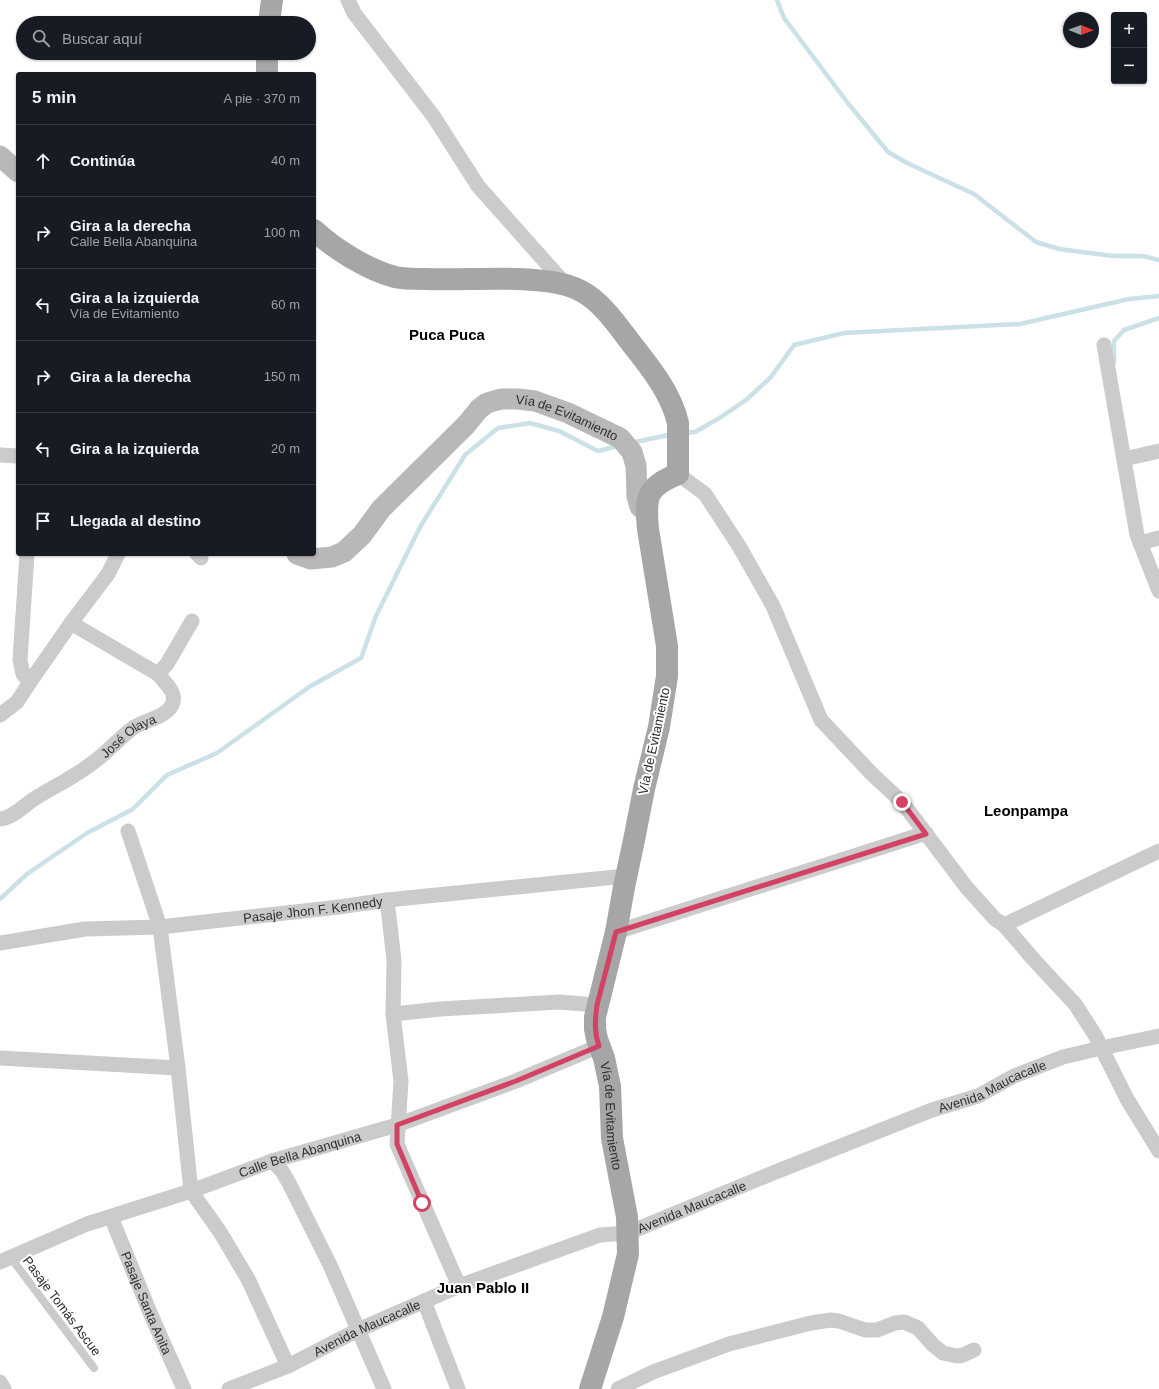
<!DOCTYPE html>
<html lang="es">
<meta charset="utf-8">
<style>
body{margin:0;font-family:Helvetica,sans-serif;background:#20242c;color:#f1f3f6}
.controls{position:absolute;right:12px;top:12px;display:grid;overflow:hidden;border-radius:4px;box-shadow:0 1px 3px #0004}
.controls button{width:36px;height:36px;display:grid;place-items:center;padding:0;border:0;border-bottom:1px solid #363941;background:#171b24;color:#f1f3f6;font:20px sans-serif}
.compass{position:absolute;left:1063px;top:12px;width:36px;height:36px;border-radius:50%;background:#171b24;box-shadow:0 1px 3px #0004;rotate:91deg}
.stop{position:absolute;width:12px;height:12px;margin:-9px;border:3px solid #d34163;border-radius:50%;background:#fff}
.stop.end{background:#d34163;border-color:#fff;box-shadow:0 1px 4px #0008}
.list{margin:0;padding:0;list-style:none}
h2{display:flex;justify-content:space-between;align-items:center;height:52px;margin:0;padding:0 16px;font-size:17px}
h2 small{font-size:13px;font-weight:400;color:#9ea1a6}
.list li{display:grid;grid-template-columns:26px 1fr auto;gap:12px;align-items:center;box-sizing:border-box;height:72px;padding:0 16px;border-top:1px solid #363941}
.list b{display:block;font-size:15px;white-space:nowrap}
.list p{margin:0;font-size:13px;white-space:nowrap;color:#9ea1a6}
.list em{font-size:13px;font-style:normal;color:#9ea1a6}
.icon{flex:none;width:22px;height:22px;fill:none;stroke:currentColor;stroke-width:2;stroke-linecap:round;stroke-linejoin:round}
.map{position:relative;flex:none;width:1159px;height:1389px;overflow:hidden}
.search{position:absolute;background:#171b24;box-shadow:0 1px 3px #0004;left:16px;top:16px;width:300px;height:44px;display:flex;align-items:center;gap:10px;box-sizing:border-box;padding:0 14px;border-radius:22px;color:#9ea1a6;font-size:15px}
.panel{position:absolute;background:#171b24;box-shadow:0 1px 3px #0004;left:16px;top:72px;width:300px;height:484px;border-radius:4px}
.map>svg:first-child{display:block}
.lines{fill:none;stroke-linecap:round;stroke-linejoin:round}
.stream{stroke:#cbe1e8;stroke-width:4.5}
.service{stroke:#cbcbcb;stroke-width:8}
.minor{stroke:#cbcbcb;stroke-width:15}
.secondary{stroke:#b8b8b8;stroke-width:21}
.primary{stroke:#a6a6a6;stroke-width:22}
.route{stroke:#d34163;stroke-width:5}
.labels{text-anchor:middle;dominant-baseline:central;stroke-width:4;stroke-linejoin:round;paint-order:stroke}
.street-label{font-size:13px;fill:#2e2e2e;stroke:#fff}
.quarter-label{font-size:15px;font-weight:bold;fill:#000;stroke:#fff}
</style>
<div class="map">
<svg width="1159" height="1389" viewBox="0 0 1159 1389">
<rect width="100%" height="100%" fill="#fff"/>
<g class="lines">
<!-- stream -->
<g class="stream">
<path d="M777 0 784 18 847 102 888 152 907 163 974 194 1036 242 1059 249 1113 256H1143L1159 260"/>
<path d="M1114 363V341L1124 330 1159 318"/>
<path d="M684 433 695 432 721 417 746 400 771 377 794 345 844 333 1020 324 1129 299 1159 296"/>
<path d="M631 443 673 434"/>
<path d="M0 899 27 874 87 833 133 809 167 775 217 753 309 687 361 658 376 616 420 527 465 455 498 428 530 423 559 431 598 451 618 446"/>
</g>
<!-- service -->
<path class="service" d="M11 1258 94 1368"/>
<!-- minor -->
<g class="minor">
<path d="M348 0 354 13 434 117 478 186 566 285"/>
<path d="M1104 345 1137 535 1159 591"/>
<path d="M0 455 18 456"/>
<path d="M1124 459 1159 451"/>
<path d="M678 474 705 494 739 546 773 606 821 720 872 774 902 802 967 888 986 909 995 919 1004 925 1034 960 1075 1004 1095 1035 1127 1099 1159 1151"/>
<path d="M1140 543 1159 538"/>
<path d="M27 554 20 660 23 674 30 682"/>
<path d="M197 554 201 558"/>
<path d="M71 623 158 674"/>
<path d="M0 715 17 702 30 682 71 623 108 574 118 554"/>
<path id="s1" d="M0 819C13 818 23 806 34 799 53 787 73 778 91 764 106 754 118 739 133 728 144 720 165 718 172 705 178 693 165 683 158 674L167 664 192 621"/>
<path d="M128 831 160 927 178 1068 191 1191 220 1232 248 1279 288 1366"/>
<path d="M387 900 394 960 393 1014 401 1081 397 1144 459 1286"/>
<path d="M1004 925 1159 851"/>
<path d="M616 932 926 833"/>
<path id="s2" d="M0 943 85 929 160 927 339 907 387 900 626 876"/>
<path d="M393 1014 440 1009 559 1002 597 1005"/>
<path d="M0 1058 178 1068"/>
<path d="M272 1161 282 1171 289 1183 330 1265 384 1389"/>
<path id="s3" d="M111 1217 151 1315 184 1389"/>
<path id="s4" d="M0 1262 87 1224 191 1191 272 1161 397 1125 516 1081 599 1046"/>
<path d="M424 1301 458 1389"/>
<path d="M0 1382 4 1389"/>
<path id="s5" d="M229 1389 288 1366 358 1330 459 1286 600 1235 628 1233 773 1173 932 1110 978 1096 1014 1076 1063 1057 1101 1048 1159 1036"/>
<path d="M618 1389 653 1372 729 1344 811 1323 831 1320 839 1321 865 1330H877L895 1323 904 1322 918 1328 933 1345 943 1353 957 1356 963 1355 974 1350"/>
</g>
<!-- secondary -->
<g class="secondary">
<path d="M0 156 18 172"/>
<path id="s6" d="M297 554 311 559 332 557 344 552 362 535 381 509 466 425 479 409 487 403 501 399H518L535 401 568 413 620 438 632 452 636 466 637 496 640 507 646 511"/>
</g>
<!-- primary -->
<g class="primary">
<path d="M269 23 272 0"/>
<path d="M267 53V74"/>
<path id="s7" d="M314 230C334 249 368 270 395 277 404 279 415 279 425 279 455 280 486 278 516 279 537 280 562 281 581 291 601 301 618 326 631 343 650 367 671 393 678 423V474C646 487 645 497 648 529L667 646V676L659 727 644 789 634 840 624 887 616 932 595 1017V1029L597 1039 604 1058 610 1086 612 1138 627 1217 628 1254 613 1317 590 1389"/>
</g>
</g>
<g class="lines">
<!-- route -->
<path class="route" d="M422 1203 397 1144V1125L516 1081 599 1046C594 1032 595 1020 597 1005L616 932 926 834 902 802"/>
</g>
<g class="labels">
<!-- street labels -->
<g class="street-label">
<text stroke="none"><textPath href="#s6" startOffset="340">Vía de Evitamiento</textPath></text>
<text stroke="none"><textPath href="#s1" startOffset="154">José Olaya</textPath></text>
<text transform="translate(654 741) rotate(-78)">Vía de Evitamiento</text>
<text stroke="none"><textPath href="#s2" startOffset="315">Pasaje Jhon F. Kennedy</textPath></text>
<text stroke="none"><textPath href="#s5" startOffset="823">Avenida Maucacalle</textPath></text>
<text stroke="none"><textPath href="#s7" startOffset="1168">Vía de Evitamiento</textPath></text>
<text stroke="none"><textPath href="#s4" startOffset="319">Calle Bella Abanquina</textPath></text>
<text stroke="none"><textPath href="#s5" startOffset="499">Avenida Maucacalle</textPath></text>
<text stroke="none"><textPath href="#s3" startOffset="93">Pasaje Santa Anita</textPath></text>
<text transform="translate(62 1306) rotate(53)">Pasaje Tomás Ascue</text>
<text stroke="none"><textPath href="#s5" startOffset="151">Avenida Maucacalle</textPath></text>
</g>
<!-- quarter labels -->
<g class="quarter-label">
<text x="447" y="334">Puca Puca</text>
<text x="1026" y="810">Leonpampa</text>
<text x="483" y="1287">Juan Pablo II</text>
</g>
</g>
</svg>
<div class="controls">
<button>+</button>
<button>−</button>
</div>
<svg class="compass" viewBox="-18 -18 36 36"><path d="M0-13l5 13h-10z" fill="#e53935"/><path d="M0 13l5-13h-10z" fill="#9ea1a6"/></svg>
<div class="stop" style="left:422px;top:1203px"></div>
<div class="stop end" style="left:902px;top:802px"></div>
<div class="search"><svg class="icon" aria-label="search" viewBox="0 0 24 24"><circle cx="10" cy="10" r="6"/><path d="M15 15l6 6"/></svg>Buscar aquí</div>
<section class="panel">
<h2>5 min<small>A pie · 370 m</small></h2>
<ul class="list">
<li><svg class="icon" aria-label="ahead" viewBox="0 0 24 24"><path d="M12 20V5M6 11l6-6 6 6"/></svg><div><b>Continúa</b></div><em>40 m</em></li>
<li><svg class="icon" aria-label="right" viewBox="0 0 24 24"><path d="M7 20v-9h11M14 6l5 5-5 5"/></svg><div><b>Gira a la derecha</b><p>Calle Bella Abanquina</p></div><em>100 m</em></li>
<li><svg class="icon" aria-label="left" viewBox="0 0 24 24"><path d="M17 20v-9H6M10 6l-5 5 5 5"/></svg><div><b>Gira a la izquierda</b><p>Vía de Evitamiento</p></div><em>60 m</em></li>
<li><svg class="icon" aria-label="right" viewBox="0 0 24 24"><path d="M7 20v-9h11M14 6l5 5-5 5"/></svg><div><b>Gira a la derecha</b></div><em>150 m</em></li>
<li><svg class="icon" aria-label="left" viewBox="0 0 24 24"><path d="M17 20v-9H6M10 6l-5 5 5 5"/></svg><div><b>Gira a la izquierda</b></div><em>20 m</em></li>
<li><svg class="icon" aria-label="arrive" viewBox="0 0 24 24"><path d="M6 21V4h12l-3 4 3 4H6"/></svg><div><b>Llegada al destino</b></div></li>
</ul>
</section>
</div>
